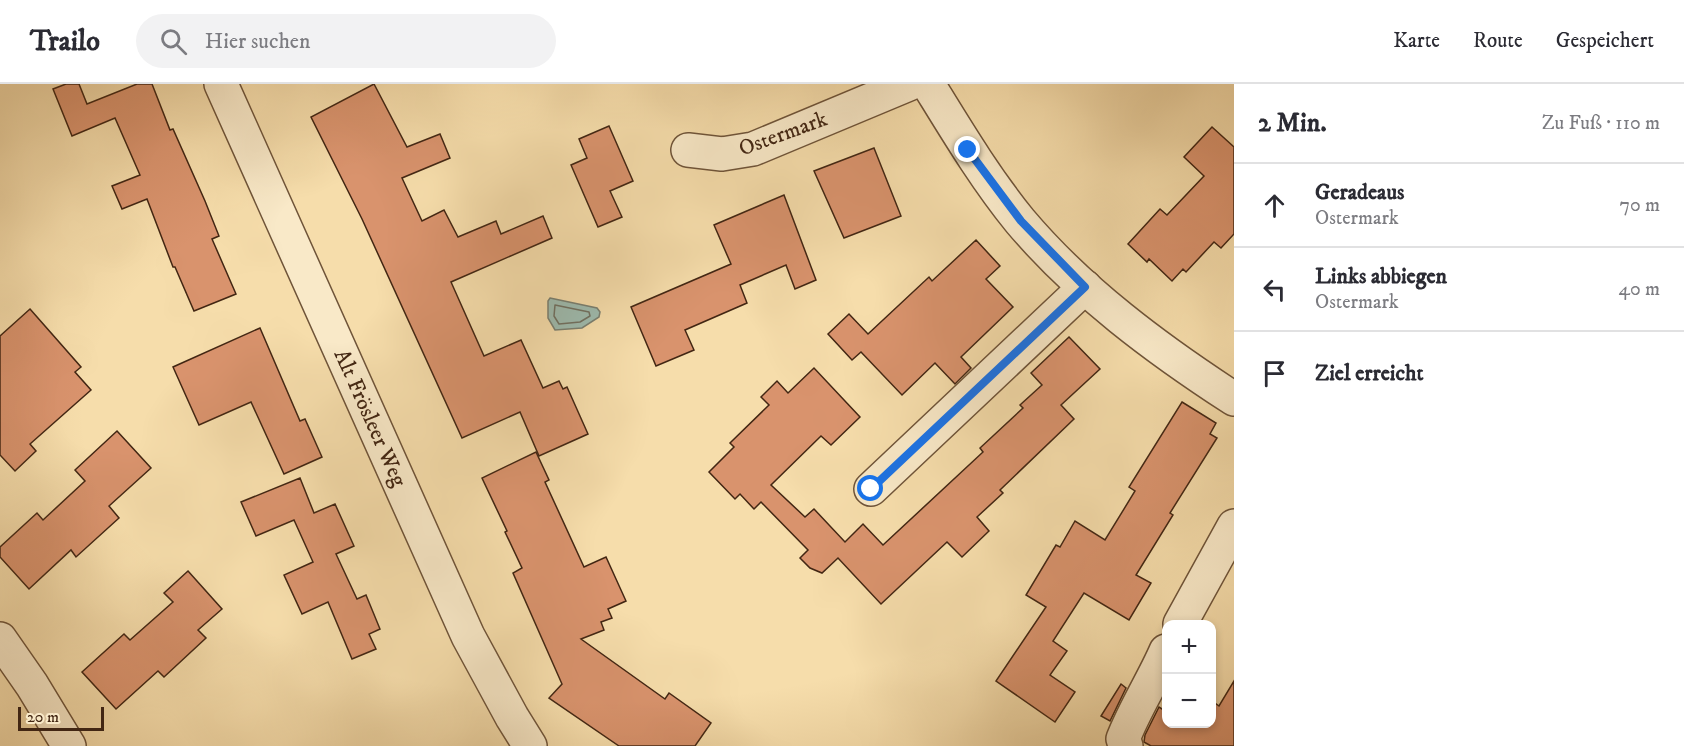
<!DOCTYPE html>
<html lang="de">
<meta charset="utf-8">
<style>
body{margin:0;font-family:"IM FELL DW Pica",serif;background:#f2f2f3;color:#2b2b33}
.controls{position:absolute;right:18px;bottom:18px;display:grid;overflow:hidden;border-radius:12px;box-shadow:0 3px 9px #0003}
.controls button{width:54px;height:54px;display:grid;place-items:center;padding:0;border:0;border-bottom:2px solid #e1e1e2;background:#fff;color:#2b2b33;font:30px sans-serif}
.scale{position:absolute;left:18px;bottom:15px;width:86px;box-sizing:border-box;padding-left:6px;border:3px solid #422613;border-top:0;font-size:16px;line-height:21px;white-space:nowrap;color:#422613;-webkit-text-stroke:4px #f9e9c8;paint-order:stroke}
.stop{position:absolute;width:18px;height:18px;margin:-14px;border:4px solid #1a73e8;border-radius:50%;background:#fff}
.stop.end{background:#1a73e8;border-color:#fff;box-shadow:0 2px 6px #0008}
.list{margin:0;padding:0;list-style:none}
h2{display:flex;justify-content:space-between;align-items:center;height:78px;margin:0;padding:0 24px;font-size:26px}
h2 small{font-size:20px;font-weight:400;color:#7c7c81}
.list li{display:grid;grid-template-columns:39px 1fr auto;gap:18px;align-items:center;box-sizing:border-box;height:84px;padding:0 24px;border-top:2px solid #e1e1e2}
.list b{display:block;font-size:22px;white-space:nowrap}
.list p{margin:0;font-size:20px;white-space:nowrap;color:#7c7c81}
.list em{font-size:20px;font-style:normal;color:#7c7c81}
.icon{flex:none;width:33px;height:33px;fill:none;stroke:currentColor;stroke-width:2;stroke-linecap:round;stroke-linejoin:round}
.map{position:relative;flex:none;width:1234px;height:662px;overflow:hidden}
header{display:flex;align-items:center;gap:36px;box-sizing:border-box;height:84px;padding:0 30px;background:#fff;border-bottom:2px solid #e1e1e2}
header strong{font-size:28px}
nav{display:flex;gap:33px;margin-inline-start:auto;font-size:21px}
.search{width:420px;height:54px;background:#f2f2f3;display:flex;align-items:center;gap:15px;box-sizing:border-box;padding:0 21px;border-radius:33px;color:#7c7c81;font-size:22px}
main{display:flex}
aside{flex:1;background:#fff}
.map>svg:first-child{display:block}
.water{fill:#9dbbaf;stroke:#797f71;stroke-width:1.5}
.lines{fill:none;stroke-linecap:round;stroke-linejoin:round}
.shore{stroke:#707061;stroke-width:1.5}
.building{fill:#d9936d;stroke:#422613;stroke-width:1.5}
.minor-casing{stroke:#6f5439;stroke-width:36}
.minor{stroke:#f9e9c8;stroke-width:33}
.route{stroke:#1a73e8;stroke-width:8}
.labels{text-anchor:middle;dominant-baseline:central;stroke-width:4.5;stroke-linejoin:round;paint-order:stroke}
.street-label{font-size:22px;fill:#422613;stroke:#f9e9c8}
</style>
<header>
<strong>Trailo</strong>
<div class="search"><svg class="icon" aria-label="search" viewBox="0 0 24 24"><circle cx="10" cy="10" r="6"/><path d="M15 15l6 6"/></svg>Hier suchen</div>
<nav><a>Karte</a><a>Route</a><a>Gespeichert</a></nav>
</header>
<main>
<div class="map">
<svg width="1234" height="662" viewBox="0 0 1234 662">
<rect width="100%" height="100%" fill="#f6ddab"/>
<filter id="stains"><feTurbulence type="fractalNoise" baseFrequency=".00333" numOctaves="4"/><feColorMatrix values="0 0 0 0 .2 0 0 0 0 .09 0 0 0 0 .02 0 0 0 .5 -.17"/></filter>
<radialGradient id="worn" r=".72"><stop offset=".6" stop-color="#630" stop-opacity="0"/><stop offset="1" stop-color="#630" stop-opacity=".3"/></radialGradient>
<!-- water -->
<path class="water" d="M550 214 597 224 600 228 599 233 582 244 555 246 548 234V217Z"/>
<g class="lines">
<!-- shore -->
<path class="shore" d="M555 221 589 228 590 232 580 238 559 240 554 232Z"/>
</g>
<!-- building -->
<g class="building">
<path d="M66 0H79L87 20 137 0H152L170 46 173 45 205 117 219 152 212 155 236 210 194 227 175 183H173L147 115 122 125 112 102 140 91 115 34 72 52 53 5Z"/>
<path d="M374 0 407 63 440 50 450 74 402 94 422 137 444 126 458 153 496 137 501 150 543 132 552 154 451 198 484 272 521 256 543 304 559 297 563 305 567 303 588 350 539 372 520 328 462 354 362 135 311 33Z"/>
<path d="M609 42 633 97 610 107 622 133 598 143 571 81 587 74 579 55Z"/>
<path d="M1212 43 1234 63V150L1221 164 1214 158 1186 188 1183 185 1172 197 1149 175 1147 178 1128 160 1160 125 1167 131 1204 92 1184 73Z"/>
<path d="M874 64 901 132 844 154 814 87Z"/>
<path d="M784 111 816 196 795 205 786 181 740 201 747 219 685 246 694 266 656 282 631 223 731 180 714 141Z"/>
<path d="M976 156 1000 182 986 195 1013 223 961 273 971 284 955 300 935 279 902 311 861 268 852 276 828 250 849 230 868 250 929 193 932 197Z"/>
<path d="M30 225 81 283 75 288 91 306 30 360 36 367 15 387 0 371V252Z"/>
<path d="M260 244 300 337 305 335 322 373 284 390 251 318 199 341 173 283Z"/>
<path d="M1069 253 1100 285 1061 321 1074 335 1000 406 1003 409 977 433 989 447 962 473 947 458 881 520 838 474 822 489 810 484 800 474 808 466 761 418 754 425 740 410 735 415 709 388 734 363 730 359 769 321 761 313 777 297 788 309 814 284 860 333 831 361 821 352 771 401 805 433 814 425 845 458 863 440 883 461 983 368 980 364 1023 324 1020 321 1042 301 1031 289Z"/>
<path d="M1182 318 1216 339 1210 350 1217 354 1170 429 1173 431 1136 491 1151 499 1129 536 1084 509 1053 557 1067 567 1050 591 1075 608 1055 638 996 597 1046 523 1026 511 1056 461 1060 463 1075 437 1105 456 1135 407 1129 403Z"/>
<path d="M117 347 151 384 109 422 119 434 76 473 71 466 29 505 0 473V463L37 429 43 436 85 397 75 386Z"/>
<path d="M536 368 549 396 545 398 584 483 606 473 626 517 608 525 612 534 601 538 604 546 581 555 665 615 669 609 711 639 695 662H619L549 614 562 600 513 489 522 484 505 448 507 447 482 394Z"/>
<path d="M300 394 314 429 335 420 354 462 336 470 357 515 366 511 380 545 369 550 376 565 352 575 328 518 302 530 284 491 313 478 294 436 256 452 241 418Z"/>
<path d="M188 487 222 525 198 546 206 554 164 593 158 587 116 625 82 588 124 550 130 556 173 518 164 509Z"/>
<path d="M1234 597V662H1151L1144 658 1145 651 1159 623 1167 628V639H1212V617L1219 622Z"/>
<path d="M1121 600 1126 604 1110 637 1101 632Z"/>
</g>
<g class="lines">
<!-- minor casing -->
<g class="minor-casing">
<g id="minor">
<path d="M221 0 468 552 512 633 530 662"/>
<path d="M928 0C957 47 985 94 1020 137 1080 208 1157 265 1234 315"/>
<path d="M688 66 722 70 753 65 909 0"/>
<path d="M871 405 1085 203"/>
<path d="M1180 540 1234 442"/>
<path d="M0 555 32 601 69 662"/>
<path d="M1126 662 1123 655C1135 624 1153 597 1166 567"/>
</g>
</g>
<!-- minor -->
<use href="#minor" class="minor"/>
</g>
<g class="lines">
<!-- route -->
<path class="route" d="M871 405 1085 203 1021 137 968 66"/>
</g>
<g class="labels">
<!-- street labels -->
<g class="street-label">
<text transform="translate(783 50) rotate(-20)">Ostermark</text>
<text transform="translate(370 334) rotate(66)">Alt Frösleer Weg</text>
</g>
</g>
<rect width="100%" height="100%" filter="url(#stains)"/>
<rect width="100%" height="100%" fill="url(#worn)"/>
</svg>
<div class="controls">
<button>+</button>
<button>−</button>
</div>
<div class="scale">20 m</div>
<div class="stop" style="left:871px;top:405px"></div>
<div class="stop end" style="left:968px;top:66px"></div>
</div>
<aside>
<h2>2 Min.<small>Zu Fuß · 110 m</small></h2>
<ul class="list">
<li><svg class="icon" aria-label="ahead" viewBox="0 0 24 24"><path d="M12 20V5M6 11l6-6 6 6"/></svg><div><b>Geradeaus</b><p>Ostermark</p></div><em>70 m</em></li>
<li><svg class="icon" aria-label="left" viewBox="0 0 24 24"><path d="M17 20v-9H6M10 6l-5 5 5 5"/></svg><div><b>Links abbiegen</b><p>Ostermark</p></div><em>40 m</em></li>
<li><svg class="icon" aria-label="arrive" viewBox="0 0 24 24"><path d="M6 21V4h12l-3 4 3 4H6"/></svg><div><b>Ziel erreicht</b></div></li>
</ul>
</aside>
</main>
